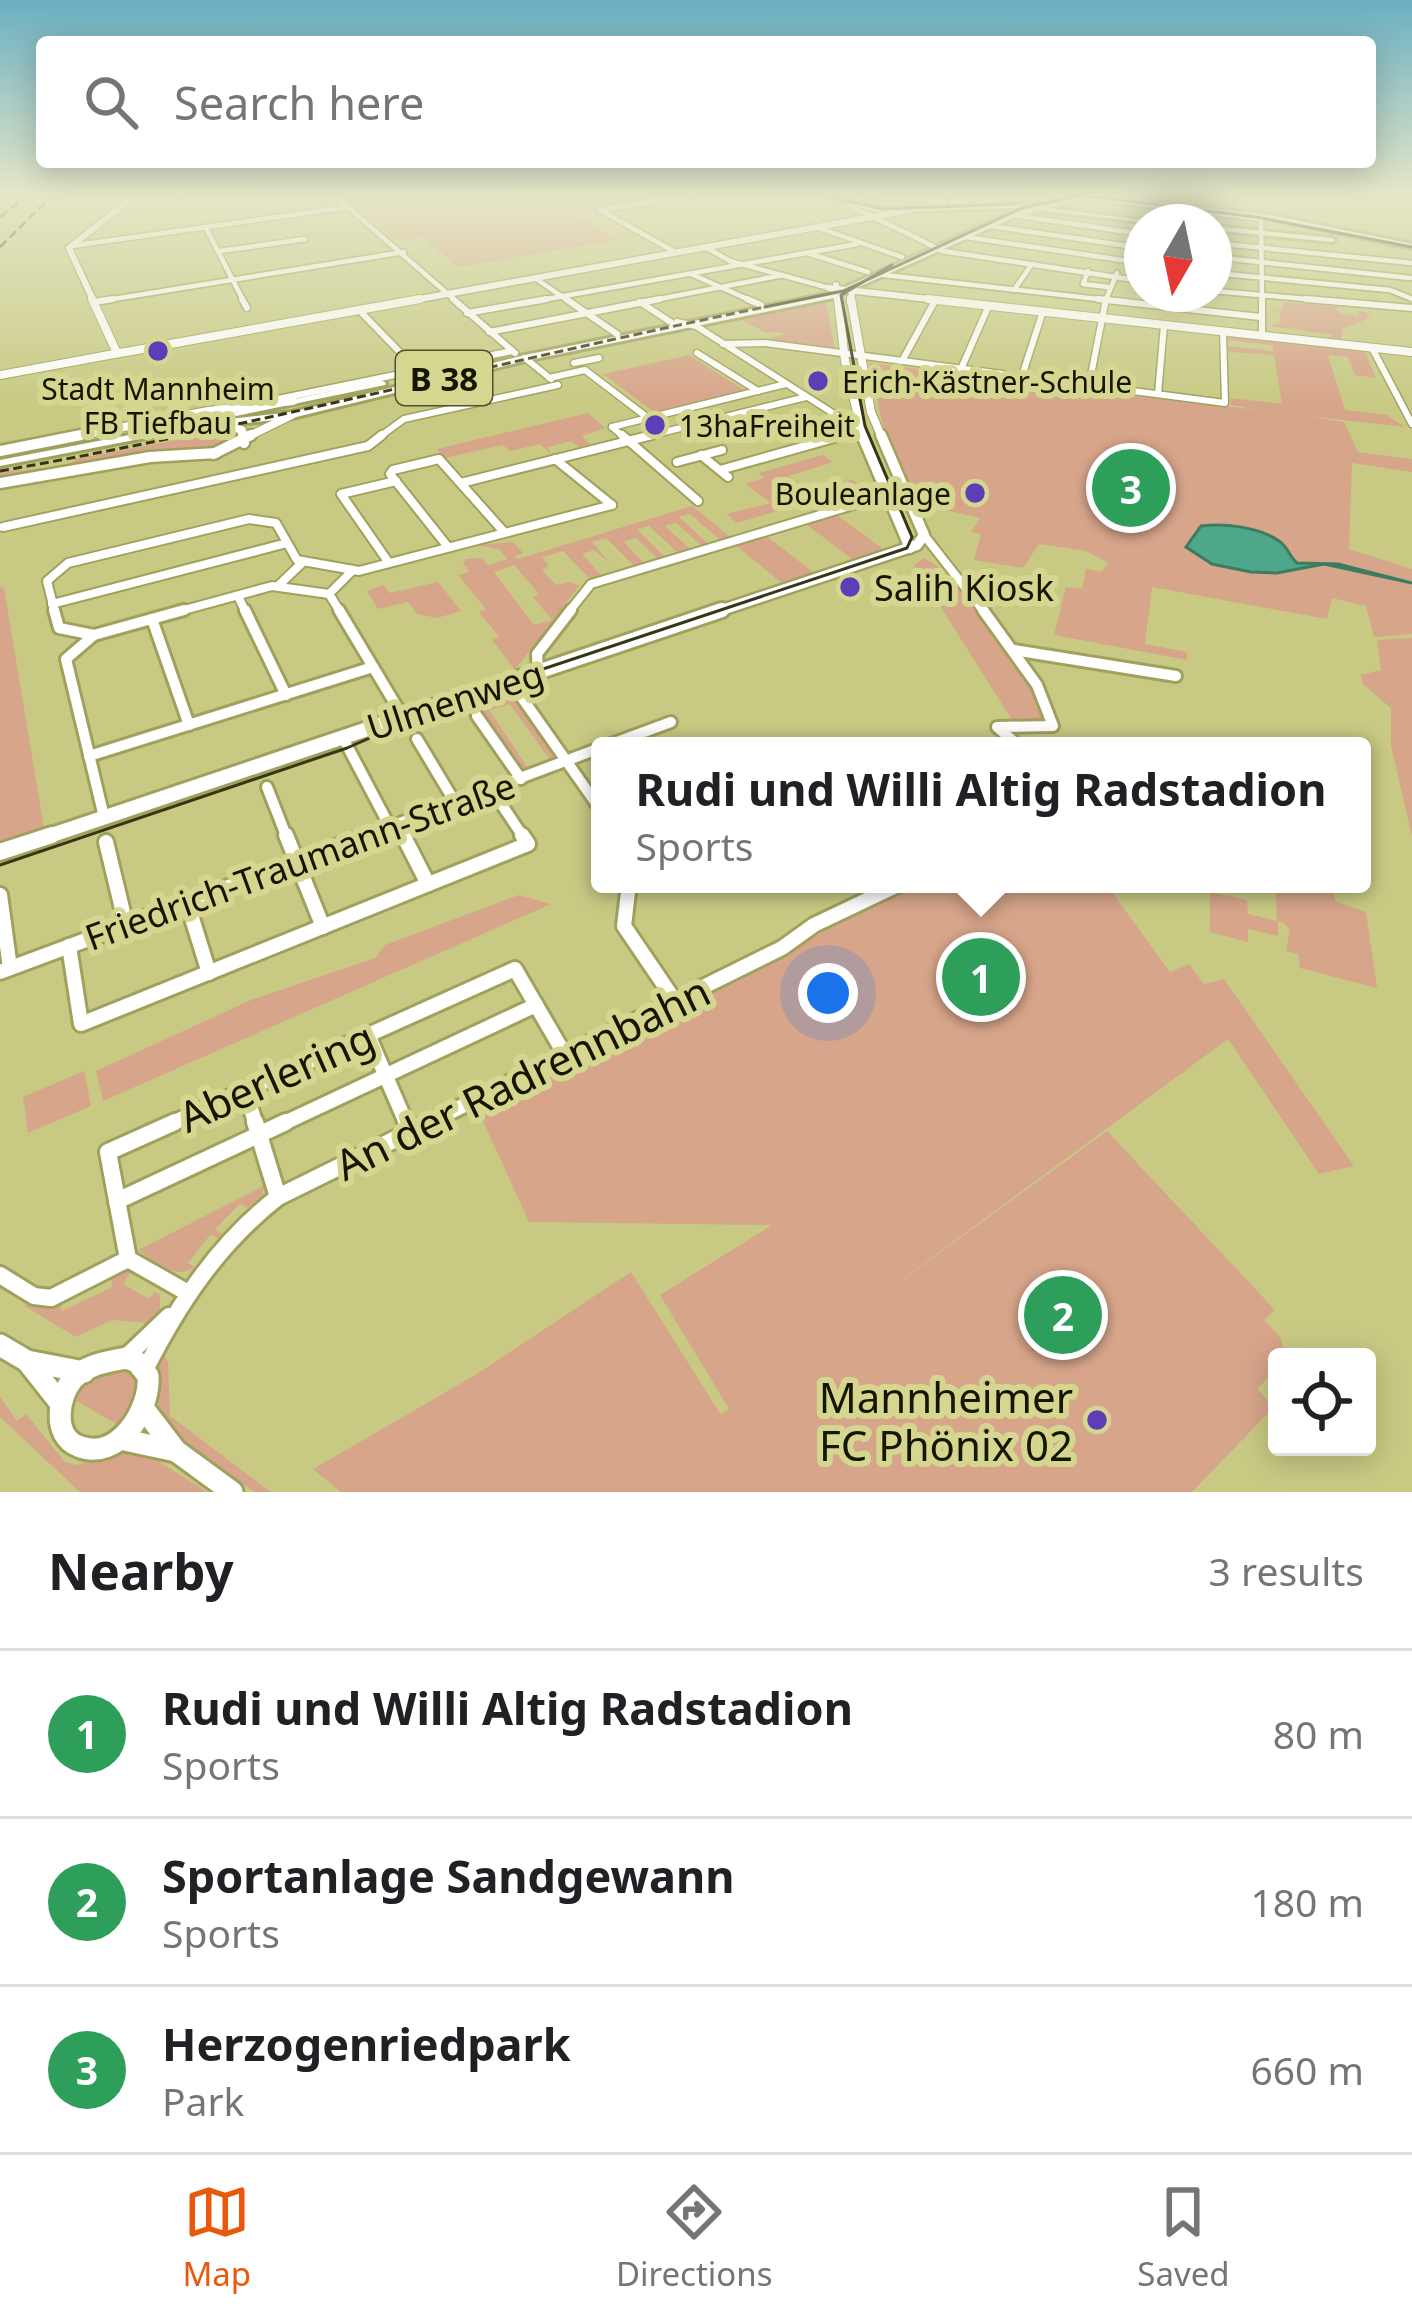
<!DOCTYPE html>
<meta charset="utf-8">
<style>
body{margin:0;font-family:"Noto Sans",sans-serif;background:#f2f2f2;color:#202124}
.controls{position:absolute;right:36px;bottom:36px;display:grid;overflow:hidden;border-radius:12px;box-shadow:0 6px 30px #0003}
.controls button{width:108px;height:108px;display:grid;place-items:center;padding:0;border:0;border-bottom:3px solid #e0e0e0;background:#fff;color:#202124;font:60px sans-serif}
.compass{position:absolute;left:1124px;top:204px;width:108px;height:108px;border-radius:50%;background:#fff;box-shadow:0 6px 30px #0003;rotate:189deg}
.you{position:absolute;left:828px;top:993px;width:42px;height:42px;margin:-30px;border:9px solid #fff;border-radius:50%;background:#1a73e8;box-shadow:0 0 0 18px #1a73e833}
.badge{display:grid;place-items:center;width:78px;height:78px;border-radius:50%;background:#ea580c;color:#fff;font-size:39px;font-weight:700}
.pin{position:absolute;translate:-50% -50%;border:6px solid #fff;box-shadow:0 3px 12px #0006}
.popup{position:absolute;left:591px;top:737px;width:780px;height:156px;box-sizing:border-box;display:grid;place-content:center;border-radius:12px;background:#fff;filter:drop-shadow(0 3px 9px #0005);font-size:39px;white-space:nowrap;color:#757577}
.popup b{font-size:45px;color:#202124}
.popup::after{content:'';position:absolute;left:50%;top:100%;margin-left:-24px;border:24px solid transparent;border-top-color:#fff}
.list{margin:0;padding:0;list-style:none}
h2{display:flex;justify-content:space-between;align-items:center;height:156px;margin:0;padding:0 48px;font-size:51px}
h2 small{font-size:39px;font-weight:400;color:#757577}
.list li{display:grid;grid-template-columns:78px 1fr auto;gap:36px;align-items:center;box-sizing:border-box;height:168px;padding:0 48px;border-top:3px solid #e0e0e0}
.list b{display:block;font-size:45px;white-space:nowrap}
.list p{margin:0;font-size:39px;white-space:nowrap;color:#757577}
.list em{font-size:39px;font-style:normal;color:#757577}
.icon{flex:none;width:66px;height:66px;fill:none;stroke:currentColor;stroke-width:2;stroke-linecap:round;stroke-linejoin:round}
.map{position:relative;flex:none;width:1412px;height:1492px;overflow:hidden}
.search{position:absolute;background:#fff;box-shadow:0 6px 30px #0003;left:36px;right:36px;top:36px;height:132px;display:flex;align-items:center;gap:30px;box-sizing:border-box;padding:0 42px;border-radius:12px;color:#757577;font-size:45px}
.sheet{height:660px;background:#fff}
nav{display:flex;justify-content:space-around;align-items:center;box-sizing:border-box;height:168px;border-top:3px solid #e0e0e0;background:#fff;font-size:33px;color:#757577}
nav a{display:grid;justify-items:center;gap:6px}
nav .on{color:#ea580c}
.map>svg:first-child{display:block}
.green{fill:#d7a58a;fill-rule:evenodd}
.water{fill:#4ea78a;stroke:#3d7c61;stroke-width:3}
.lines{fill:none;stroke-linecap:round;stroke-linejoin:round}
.minor-far5-casing{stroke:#a0a15c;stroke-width:8}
.minor-far4-casing{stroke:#a0a15c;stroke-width:9}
.minor-far3-casing{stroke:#a0a15c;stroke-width:12}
.minor-far2-casing{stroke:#a0a15c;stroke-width:16}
.minor-far1-casing{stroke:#a0a15c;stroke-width:20}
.minor-casing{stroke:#a0a15c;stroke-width:22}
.tertiary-far5-casing{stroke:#a0a15c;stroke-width:9}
.tertiary-far4-casing{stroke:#a0a15c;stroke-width:10}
.tertiary-far3-casing{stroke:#a0a15c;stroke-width:15}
.tertiary-far2-casing{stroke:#a0a15c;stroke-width:20}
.tertiary-far1-casing{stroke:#a0a15c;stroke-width:22}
.tertiary-casing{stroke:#a0a15c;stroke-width:27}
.secondary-casing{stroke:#a0a15c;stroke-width:6}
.primary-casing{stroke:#a0a15c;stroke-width:6}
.minor-far5{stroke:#fff;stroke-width:4.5}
.minor-far4{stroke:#fff;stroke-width:6}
.minor-far3{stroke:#fff;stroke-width:8}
.minor-far2{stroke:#fff;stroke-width:10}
.minor-far1{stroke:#fff;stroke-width:14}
.minor{stroke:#fff;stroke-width:16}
.tertiary-far5{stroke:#fff;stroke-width:6}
.tertiary-far4{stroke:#fff;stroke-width:8}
.tertiary-far3{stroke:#fff;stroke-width:10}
.tertiary-far2{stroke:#fff;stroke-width:14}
.tertiary-far1{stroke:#fff;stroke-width:16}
.tertiary{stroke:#fff;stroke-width:21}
.secondary{fill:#fff;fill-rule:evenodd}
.primary{fill:#fff;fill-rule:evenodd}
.tram{stroke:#363617;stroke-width:3}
.rail{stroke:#363617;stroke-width:3;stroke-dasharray:9 4.5;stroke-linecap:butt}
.poi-dot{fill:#5d3eb6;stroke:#d5d791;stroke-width:4.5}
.labels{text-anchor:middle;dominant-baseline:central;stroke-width:12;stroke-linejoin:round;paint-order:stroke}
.far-poi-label{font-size:30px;fill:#161600;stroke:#d5d791;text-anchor:start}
.shield{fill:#d5d791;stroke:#4f502c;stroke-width:3}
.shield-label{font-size:33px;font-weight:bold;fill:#161600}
.poi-label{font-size:36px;fill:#161600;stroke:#d5d791;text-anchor:start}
.street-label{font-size:36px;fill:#161600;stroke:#d5d791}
.near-street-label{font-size:42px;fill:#161600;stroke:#d5d791}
.near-poi-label{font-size:42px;fill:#161600;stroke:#d5d791;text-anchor:end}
</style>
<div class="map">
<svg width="1412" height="1492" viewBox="0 0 1412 1492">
<rect width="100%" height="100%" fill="#c8ca84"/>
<!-- green -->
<g class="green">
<path d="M340 194H668L673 196 573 213 619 240 458 267 422 237 395 239Z"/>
<path d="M1284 302 1341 307 1336 309 1339 313 1359 316 1358 311 1366 312 1370 318 1342 329 1341 340 1325 339 1333 335 1270 326 1281 323 1279 311 1269 310 1283 309Z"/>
<path d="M826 303 835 350 764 341 786 333 764 332 739 318Z"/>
<path d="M1228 334 1364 349 1376 378 1355 375 1348 357 1328 355 1345 410 1387 415 1405 427 1306 416 1344 422 1358 452 1412 459V472L1352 463 1349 549 1412 569V634L1374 637 1366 606 1332 598 1327 619 1152 587 1145 644 1187 652V660L1054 635 1066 587 1082 589 1086 569 1101 572 1109 563 1086 551 1039 544 1023 568 974 560 981 534 971 532 980 518 919 504 882 423 870 363 1258 410 1231 405 1230 398 1282 404 1274 355 1228 352V346L1273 351V345L1228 340Z"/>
<path d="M689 355 744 390 654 412 603 374Z"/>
<path d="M588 413 605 428 582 436 590 444 579 447 571 441 548 447 551 454 540 444 510 451 503 445 445 458 437 449Z"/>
<path d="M235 429 240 436 221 449 0 480V472L67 466 76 459Z"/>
<path d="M823 455 833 462 789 476 812 491 852 480 861 486 737 523 726 514 771 503 745 484 764 478 759 473Z"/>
<path d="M692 506 730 537 720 540 690 514 679 517 708 544 702 546 676 523 665 526 690 549 678 553 649 526 637 529 665 557 658 559 636 538 624 542 644 563 634 566 606 538 592 542 611 564 594 550 582 554 602 576 590 579 563 551 542 557 549 566 542 570 556 585 571 582 579 586 515 670 492 640 499 637 479 612 486 609 458 575 469 572 463 563 466 559 482 558 488 565 508 559 499 549 476 545 513 542 523 553 515 556 518 559ZM514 565 539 594 533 597 552 620 534 625 494 572Z"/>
<path d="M834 513 886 551 855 561 803 522Z"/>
<path d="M764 534 814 573 783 584 734 544 748 543Z"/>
<path d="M924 558 937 566C975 607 1036 664 1043 721L1014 723 914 565Z"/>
<path d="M438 582 461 611 437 618 417 614 408 602 378 609 367 591 383 585 390 593Z"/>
<path d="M0 587 4 588 44 828 0 843Z"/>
<path d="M1412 638V836L1391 746V708L1363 684 1361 675 1381 670 1377 640Z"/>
<path d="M508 691 554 756 550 760 510 704 489 710 528 768 522 771 472 704Z"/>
<path d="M918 884H1106L1170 972 1189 964 1204 984 1224 979 1354 1166 1319 1174 1228 1039 839 1326 1107 1131 1275 1310 1264 1320 1281 1338 1285 1357H1277V1368L1257 1389 1274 1407 1192 1492H341L313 1469 472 1377 631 1272 721 1415 729 1409 660 1295 772 1225 529 1222 477 1108Z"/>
<path d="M1275 884 1334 893 1335 901 1366 912 1377 988 1300 968 1298 954 1286 951 1290 930 1283 922H1278V936L1248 929V942L1210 932V892L1247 900 1248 914 1277 921Z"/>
<path d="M519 895 551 904 103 1101 96 1071 251 1000 375 958 385 945Z"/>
<path d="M84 1071 91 1106 28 1133 23 1097Z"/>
<path d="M264 1186 262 1195 247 1208 240 1204 215 1229 222 1234 218 1238 210 1235 188 1263 195 1267C176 1281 155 1262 138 1250Z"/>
<path d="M125 1271 131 1272 123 1284 149 1299 155 1292 160 1295V1311L148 1323 112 1320 76 1337 23 1305 46 1306 60 1300 62 1311 112 1287 111 1275Z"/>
<path d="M160 1351 168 1361 170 1416 271 1492H254C197 1449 138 1431 160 1351Z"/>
<path d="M119 1367 136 1376C143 1397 132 1410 121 1427L72 1398 90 1377Z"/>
<path d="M0 1397 17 1421 26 1414 65 1462 78 1465 120 1452H144L207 1492H80L0 1417Z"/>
</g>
<!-- water -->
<path class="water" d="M1201 526C1225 523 1259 527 1279 541 1288 547 1289 556 1297 563L1338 564 1412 583 1324 564 1277 573 1251 572 1212 564 1186 547Z"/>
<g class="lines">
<!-- minor-far5 casing -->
<g class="minor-far5-casing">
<g id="minor-far5">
<path d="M237 194 248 204"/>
<path d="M333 194 457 302"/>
<path d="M860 194 944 202"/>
<path d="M1010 194H1020"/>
<path d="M1229 194 1268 200"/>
<path d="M1084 197 1261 219 1262 302"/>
<path d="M920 198 942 194"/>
<path d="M129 201 187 194"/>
<path d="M974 201 990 200"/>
<path d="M951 202 967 201"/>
<path d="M852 207 919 239"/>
<path d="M600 210 698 194"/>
<path d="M600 210 675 252"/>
<path d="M1013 215 1142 234"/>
<path d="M990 226 1142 248"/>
<path d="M816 227 902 257"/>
<path d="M206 228 244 302"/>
<path d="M915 237 942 251 1142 281"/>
<path d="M966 237 1142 263"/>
<path d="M1214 243 1412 263"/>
<path d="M71 246 349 207"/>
<path d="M705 247 730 261 829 288"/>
<path d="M220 251 305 239"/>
<path d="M807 253 868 272"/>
<path d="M1214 257 1410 278"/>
<path d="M1088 271 1083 284 1108 287"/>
<path d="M1214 273 1390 290 1412 299"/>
<path d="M691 274 754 302"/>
<path d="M884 275 1125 302"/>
<path d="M535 278 570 302"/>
<path d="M1014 290 1032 264"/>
<path d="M1214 291 1341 302"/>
<path d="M95 302 404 252"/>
<path d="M530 302 857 244"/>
<path d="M644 302 783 275"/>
<path d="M1105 302 1117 273"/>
</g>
</g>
<!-- minor-far4 casing -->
<g class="minor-far4-casing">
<g id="minor-far4">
<path d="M242 299 247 308"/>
<path d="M453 299 515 353"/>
<path d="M566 299 617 334"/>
<path d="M747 299 761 305"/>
<path d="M1098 299 1260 317"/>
<path d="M1262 299V335"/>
<path d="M1306 299 1412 308"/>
<path d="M94 302 113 299"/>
<path d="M640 302 672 323"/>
<path d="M359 310 418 371"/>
<path d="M467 313 547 299"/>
<path d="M677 322 696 326 861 431"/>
<path d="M489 332 660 299"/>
<path d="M723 344 765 343 1225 403 1223 331"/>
<path d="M1372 348 1412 424"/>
<path d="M697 353 758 391"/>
<path d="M525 358 551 379"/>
<path d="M902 361 936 299"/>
<path d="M574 363 599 358"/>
<path d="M961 369 989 305"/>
<path d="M1022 376 1043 311"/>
<path d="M549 378 585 370 648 418 786 384"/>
<path d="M1089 385 1106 299"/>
<path d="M1158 394 1164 325"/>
<path d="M268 401 512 351"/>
<path d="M612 427 625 438"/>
<path d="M612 427 648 418"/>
<path d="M378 438 404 419 558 385"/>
<path d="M640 438 806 397"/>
<path d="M834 438 861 431"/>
</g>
</g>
<!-- minor-far3 casing -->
<g class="minor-far3-casing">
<g id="minor-far3">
<path d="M622 435 698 501"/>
<path d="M701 455 728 477"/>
<path d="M555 459 612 505"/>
<path d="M677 462 722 450"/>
<path d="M720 470 845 435"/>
<path d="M461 483 652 435"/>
<path d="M3 527 368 446 382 435"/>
<path d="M924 535 985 613"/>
<path d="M448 547 390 474 393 470 439 459 504 532"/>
<path d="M389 563 341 494 396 481"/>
<path d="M278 586 303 562"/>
<path d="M329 594 353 570"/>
<path d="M238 596 246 613"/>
<path d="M52 604 287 543"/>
<path d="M55 613 47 581 68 563 249 519 276 523 297 560 359 571 612 505"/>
<path d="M173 613 272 586 329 594 341 613"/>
<path d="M568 613 591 584 860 503 889 502"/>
</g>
</g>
<!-- minor-far2 casing -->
<g class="minor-far2-casing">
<g id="minor-far2">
<path d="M54 610 59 628 94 635 66 659 104 817"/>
<path d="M245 610 286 695"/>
<path d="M339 610 403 717"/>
<path d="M983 610 1037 685 1053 726 997 727 1019 746"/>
<path d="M152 619 189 725"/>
<path d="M94 635 184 610"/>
<path d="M1014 650 1176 676"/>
<path d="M538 673 537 654 571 610"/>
<path d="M511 682 600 809"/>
<path d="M477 716 521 779"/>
<path d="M343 738 390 827"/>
<path d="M417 739 456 804"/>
<path d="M606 746 671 722"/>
<path d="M89 756 373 667"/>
<path d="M267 787 287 838"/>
<path d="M492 790 524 838"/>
<path d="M398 824 405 838"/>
<path d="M360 838 600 748"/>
</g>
</g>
<!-- minor-far1 casing -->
<g class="minor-far1-casing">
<g id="minor-far1">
<path d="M286 835 323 927"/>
<path d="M403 835 428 884"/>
<path d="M106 842 126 925"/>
<path d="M629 884 624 926 675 1001"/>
<path d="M0 895 10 968"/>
<path d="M187 902 209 973"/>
<path d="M69 946 81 1024 528 844 522 835"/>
<path d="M0 972 368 835"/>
<path d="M368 1035 407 1125"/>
<path d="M245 1090 256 1125"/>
<path d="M168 1125 515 969 565 1055"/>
<path d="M280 1125 536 1005"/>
<path d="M424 1125 782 948 814 925 900 884"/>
</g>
</g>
<!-- minor casing -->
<g class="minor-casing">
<g id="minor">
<path d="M175 1122 108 1152 128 1259 188 1293"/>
<path d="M255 1122 278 1197"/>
<path d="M406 1122 410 1131"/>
<path d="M117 1201 286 1122"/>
<path d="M0 1275 34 1296 51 1298 128 1259"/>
<path d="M126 1357 169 1316"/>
<path d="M145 1370C179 1303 218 1244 278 1197L430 1122"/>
</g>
</g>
<!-- tertiary-far5 casing -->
<g class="tertiary-far5-casing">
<g id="tertiary-far5">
<path d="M836 285 838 302"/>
<path d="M829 288 956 302"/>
<path d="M94 302 69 248 137 194"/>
<path d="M403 302 911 210"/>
<path d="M850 302 853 290"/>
</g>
</g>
<!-- tertiary-far4 casing -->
<g class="tertiary-far4-casing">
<g id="tertiary-far4">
<path d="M92 299 117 353"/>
<path d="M838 299 845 361 863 438"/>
<path d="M851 299 871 412 882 438"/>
<path d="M928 299 1412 352"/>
<path d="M126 352 420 299"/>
<path d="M0 375 125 352"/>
<path d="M219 423 242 430 243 438"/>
<path d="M66 438 208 411 293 401"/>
<path d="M245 438 292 415"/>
</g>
</g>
<!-- tertiary-far3 casing -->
<g class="tertiary-far3-casing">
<g id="tertiary-far3">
<path d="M243 435 244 443"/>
<path d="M862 435 910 548"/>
<path d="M0 451 81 435"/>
<path d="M213 454 251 435"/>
<path d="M0 483 150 457 216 453"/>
<path d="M713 613 917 545 924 535 881 435"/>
</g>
</g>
<!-- tertiary-far2 casing -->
<g class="tertiary-far2-casing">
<path id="tertiary-far2" d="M43 838 722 610"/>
</g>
<!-- tertiary-far1 casing -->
<g class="tertiary-far1-casing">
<path id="tertiary-far1" d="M0 852 52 835"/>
</g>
<!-- tertiary casing -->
<g class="tertiary-casing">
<g id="tertiary">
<path d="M0 1345 27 1361 61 1404"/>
<path d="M126 1358 137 1362 148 1376C151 1409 118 1463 78 1446 52 1436 58 1396 73 1379 87 1364 107 1362 126 1358Z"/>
<path d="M27 1361 84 1372"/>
<path d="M144 1409 176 1451 232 1492"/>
<path d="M120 1439 176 1451"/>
</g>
</g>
<!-- secondary casing -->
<g class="secondary-casing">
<g id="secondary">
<path d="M815 194H825L876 208 1016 204 1159 222H1142L1016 208 876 212Z"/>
<path d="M1107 194H1118L1153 202 1271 215 1412 244V248L1271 219 1153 206Z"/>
<path d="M1214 226 1332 238 1335 240 1332 242 1214 230Z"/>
</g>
</g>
<!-- primary casing -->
<g class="primary-casing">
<g id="primary">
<path d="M1091 194H1102L1015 217 834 298 525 361 292 418 186 430 0 466V460L186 424 292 412 525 355 832 293 1010 213Z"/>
<path d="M381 380 386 383 385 385 236 416 231 413Z"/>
</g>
</g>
<!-- minor-far5 -->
<use href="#minor-far5" class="minor-far5"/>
<!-- minor-far4 -->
<use href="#minor-far4" class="minor-far4"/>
<!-- minor-far3 -->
<use href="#minor-far3" class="minor-far3"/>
<!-- minor-far2 -->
<use href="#minor-far2" class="minor-far2"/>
<!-- minor-far1 -->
<use href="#minor-far1" class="minor-far1"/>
<!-- minor -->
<use href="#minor" class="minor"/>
<!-- tertiary-far5 -->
<use href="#tertiary-far5" class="tertiary-far5"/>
<!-- tertiary-far4 -->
<use href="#tertiary-far4" class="tertiary-far4"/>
<!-- tertiary-far3 -->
<use href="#tertiary-far3" class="tertiary-far3"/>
<!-- tertiary-far2 -->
<use href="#tertiary-far2" class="tertiary-far2"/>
<!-- tertiary-far1 -->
<use href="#tertiary-far1" class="tertiary-far1"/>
<!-- tertiary -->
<use href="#tertiary" class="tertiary"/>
<!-- secondary -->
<use href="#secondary" class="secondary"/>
<!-- primary -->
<use href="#primary" class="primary"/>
<!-- tram -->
<g class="tram">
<path d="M819 194 882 209 1015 204"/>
<path d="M1079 195 1256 217 1412 247"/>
<path d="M765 307 843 291 1022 208 1086 194"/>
<path d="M0 865 347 748 477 691 907 548 912 537 865 426 841 295 892 265"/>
</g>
<!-- rail -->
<g class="rail">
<path d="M0 217 29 194"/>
<path d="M0 247 54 194"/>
<path d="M0 471C257 426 510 359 765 307"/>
</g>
</g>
<!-- sky -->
<linearGradient id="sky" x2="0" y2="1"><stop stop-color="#6aafc2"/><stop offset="0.48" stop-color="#e6e7c8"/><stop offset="1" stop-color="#e6e7c8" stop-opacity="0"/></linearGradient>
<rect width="1412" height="403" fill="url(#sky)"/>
<!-- markers -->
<g class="poi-dot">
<circle cx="158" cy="351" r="12"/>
<circle cx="818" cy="381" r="12"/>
<circle cx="655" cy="425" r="12"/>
<circle cx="975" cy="493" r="12"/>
<circle cx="850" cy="587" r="12"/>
<circle cx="1097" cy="1420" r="12"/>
</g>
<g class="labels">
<!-- far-poi labels -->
<g class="far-poi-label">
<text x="842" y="381">Erich-Kästner-Schule</text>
<text x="158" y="388" text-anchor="middle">Stadt Mannheim<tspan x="158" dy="34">FB Tiefbau</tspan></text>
<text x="679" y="425">13haFreiheit</text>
<text x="951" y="493" text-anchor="end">Bouleanlage</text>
</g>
<!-- shield labels -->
<rect class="shield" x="396" y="351" width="96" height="54" rx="9"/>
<g class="shield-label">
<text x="444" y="378">B 38</text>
</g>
<!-- poi labels -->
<g class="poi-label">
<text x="874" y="587">Salih Kiosk</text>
</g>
<!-- street labels -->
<g class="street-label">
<text transform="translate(455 700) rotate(-18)">Ulmenweg</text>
<text transform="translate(300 861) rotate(-20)">Friedrich-Traumann-Straße</text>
</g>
<!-- near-street labels -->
<g class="near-street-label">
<text transform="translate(276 1076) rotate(-24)">Aberlering</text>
<text transform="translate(522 1077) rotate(-26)">An der Radrennbahn</text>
</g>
<!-- near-poi labels -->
<g class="near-poi-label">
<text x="1073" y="1396">Mannheimer<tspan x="1073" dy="48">FC Phönix 02</tspan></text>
</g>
</g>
</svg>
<div class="controls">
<button><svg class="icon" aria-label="locate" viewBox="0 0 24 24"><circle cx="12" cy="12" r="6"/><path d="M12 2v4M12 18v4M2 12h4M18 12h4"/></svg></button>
</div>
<svg class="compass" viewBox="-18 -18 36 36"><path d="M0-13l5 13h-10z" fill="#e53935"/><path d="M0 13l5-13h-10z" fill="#757577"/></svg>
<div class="you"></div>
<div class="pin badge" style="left:981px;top:977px;background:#2e9e5b">1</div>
<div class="popup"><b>Rudi und Willi Altig Radstadion</b>Sports</div>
<div class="pin badge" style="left:1063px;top:1315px;background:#2e9e5b">2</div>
<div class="pin badge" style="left:1131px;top:488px;background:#2e9e5b">3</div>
<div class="search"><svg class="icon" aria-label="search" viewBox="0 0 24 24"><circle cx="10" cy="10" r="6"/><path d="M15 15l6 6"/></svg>Search here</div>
</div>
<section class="sheet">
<h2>Nearby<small>3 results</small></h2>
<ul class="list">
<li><span class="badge" style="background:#2e9e5b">1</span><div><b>Rudi und Willi Altig Radstadion</b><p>Sports</p></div><em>80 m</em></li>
<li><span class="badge" style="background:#2e9e5b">2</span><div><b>Sportanlage Sandgewann</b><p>Sports</p></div><em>180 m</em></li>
<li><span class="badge" style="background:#2e9e5b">3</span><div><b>Herzogenriedpark</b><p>Park</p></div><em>660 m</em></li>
</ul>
</section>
<nav>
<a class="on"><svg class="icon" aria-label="map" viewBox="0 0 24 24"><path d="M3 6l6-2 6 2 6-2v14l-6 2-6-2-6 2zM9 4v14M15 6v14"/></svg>Map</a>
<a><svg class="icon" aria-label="directions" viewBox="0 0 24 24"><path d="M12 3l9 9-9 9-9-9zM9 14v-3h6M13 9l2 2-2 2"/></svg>Directions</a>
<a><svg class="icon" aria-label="saved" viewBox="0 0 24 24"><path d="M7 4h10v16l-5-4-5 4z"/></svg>Saved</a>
</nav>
